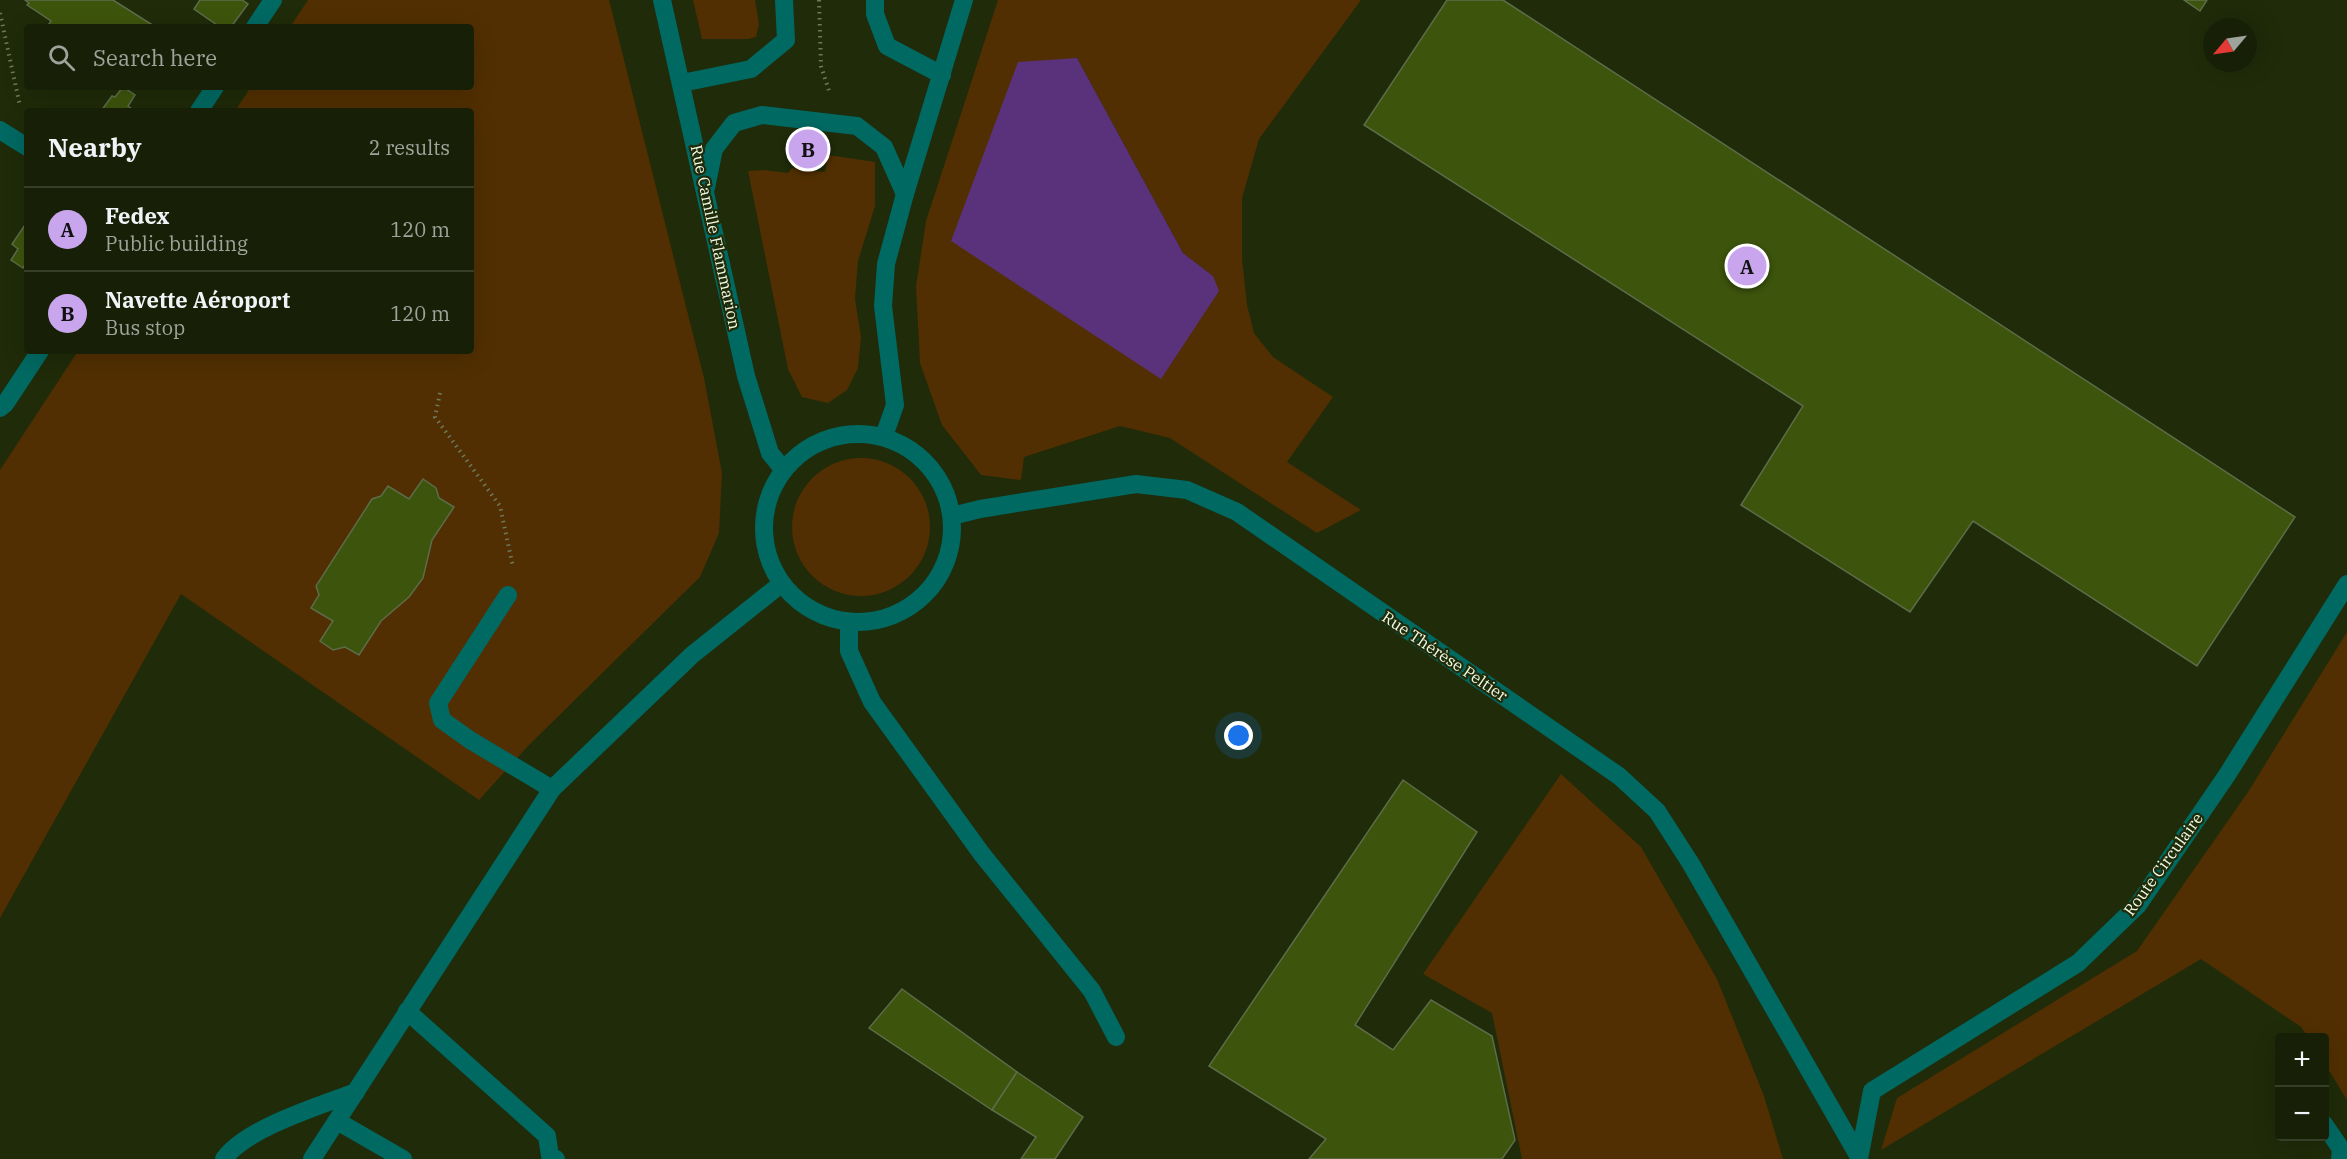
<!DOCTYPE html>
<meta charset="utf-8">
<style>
body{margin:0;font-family:"IBM Plex Serif",serif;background:#202811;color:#f1f3f6}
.controls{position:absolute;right:18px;bottom:18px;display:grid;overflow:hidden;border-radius:6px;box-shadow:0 6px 24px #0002}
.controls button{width:54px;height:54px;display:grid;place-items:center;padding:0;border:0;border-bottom:2px solid #363e28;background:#172007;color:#f1f3f6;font:30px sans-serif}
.compass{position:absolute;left:2203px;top:18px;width:54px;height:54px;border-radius:50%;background:#172007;box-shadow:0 6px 24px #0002;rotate:241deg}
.you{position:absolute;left:1239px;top:736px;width:21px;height:21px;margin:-15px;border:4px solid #fff;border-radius:50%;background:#1a73e8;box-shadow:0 0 0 9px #1a73e833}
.badge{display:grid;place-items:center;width:39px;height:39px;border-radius:50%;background:#c9a5ee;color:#111;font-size:20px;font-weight:700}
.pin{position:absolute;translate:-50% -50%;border:3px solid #fff;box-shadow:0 2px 6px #0006}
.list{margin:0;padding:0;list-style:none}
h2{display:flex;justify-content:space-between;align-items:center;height:78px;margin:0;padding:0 24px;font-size:26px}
h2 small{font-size:20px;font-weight:400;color:#9ea39b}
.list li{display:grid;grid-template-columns:39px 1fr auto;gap:18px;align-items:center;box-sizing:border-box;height:84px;padding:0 24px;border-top:2px solid #363e28}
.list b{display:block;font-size:22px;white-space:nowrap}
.list p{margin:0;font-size:20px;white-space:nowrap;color:#9ea39b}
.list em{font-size:20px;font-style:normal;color:#9ea39b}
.icon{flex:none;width:33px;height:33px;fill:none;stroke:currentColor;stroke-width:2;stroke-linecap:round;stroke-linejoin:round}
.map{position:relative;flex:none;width:2347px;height:1159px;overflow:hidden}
.search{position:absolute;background:#172007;box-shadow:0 6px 24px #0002;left:24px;top:24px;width:450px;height:66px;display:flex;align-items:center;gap:15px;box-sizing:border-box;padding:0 21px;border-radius:6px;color:#9ea39b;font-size:22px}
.panel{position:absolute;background:#172007;box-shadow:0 6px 24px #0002;left:24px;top:108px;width:450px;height:246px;border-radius:6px}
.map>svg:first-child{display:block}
.green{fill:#512f02;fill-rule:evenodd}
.water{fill:#5a327b}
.building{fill:#3d540c;stroke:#5d6c49;stroke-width:1.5}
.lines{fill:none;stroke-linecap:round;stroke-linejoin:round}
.path{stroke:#6e795c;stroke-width:4;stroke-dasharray:1.5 4.5;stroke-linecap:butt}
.service{stroke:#006962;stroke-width:18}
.minor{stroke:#006962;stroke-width:18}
.labels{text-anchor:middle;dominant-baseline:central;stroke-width:4.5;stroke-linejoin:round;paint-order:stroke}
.street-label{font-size:16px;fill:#f0f9e5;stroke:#1f2b09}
</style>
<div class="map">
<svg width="2347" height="1159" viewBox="0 0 2347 1159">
<rect width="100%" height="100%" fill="#1f2b09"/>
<!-- green -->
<g class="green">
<path d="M308 0H609L704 378 722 473 719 533 700 577 528 746 479 800 181 594 0 918V470L78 351H471V111H235L251 87H471V27H290Z"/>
<path d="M693 0H755L759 24 756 37 748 39H702Z"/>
<path d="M998 0H1361L1259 139 1242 198V259L1247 305 1254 333 1273 357 1333 397 1287 462 1361 510 1317 533 1170 438 1120 426 1024 457 1021 480 981 475 942 425 920 363 916 286 926 221ZM1077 58 1183 253 1213 276 952 241Z"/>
<path d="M828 155 875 162V206L858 261 855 299 861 337 858 368 847 390 828 403 802 397 788 369 748 171 764 170 788 173 792 168 825 172Z"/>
<circle cx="861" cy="527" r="69"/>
<path d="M2347 632V1100L2325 1064 2324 1038 2308 1037 2301 1027 2201 959 1881 1150 1897 1098 2137 951 2248 792Z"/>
<path d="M1561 774 1641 847 1717 979 1764 1096 1783 1159H1522L1492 1013 1423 974Z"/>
</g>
<!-- water -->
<path class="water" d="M1077 58 1183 253 1213 276 1219 291 1161 379 951 241 1018 62Z"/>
<!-- building -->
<g class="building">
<path d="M25 0H113L151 24 149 27H47L51 21 27 5 29 3Z"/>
<path d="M200 0H242L248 4 231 27H220L194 9Z"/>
<path d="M1447 0H1503L2295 517 2197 666 1973 521 1910 612 1741 505 1803 406 1364 125Z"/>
<path d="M2184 0H2207L2200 11Z"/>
<path d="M123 87 135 95 128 106 135 111H101L112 96 115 97Z"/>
<path d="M27 222V261L23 268 11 260 18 249 12 244Z"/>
<path d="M423 479 436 488 439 498 454 507 432 540 423 578 409 597 381 621 359 655 345 647 333 650 320 641 333 621 311 608 319 595 316 586 372 499 381 496 388 486 409 499Z"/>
<path d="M1403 780 1477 832 1355 1025 1393 1050 1431 1000 1492 1036 1515 1140 1502 1159H1309L1326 1139 1209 1066Z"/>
<path d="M902 989 1017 1072 992 1110 869 1028Z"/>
<path d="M1017 1072 1083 1117 1055 1159H1021L1036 1137 992 1110Z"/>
</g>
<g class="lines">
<!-- path -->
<g class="path">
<path d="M819 0 821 66 830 94"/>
<path d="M0 13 20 106"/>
<path d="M440 393 435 417 500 506 513 567"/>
</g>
<!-- service -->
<g class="service">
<path d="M875 0V14L887 46 942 75"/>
<path d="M682 83 751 69 786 40 784 0"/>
<path d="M0 130 27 147"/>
<path d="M706 188 714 149 734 123 762 115 857 126 884 147 905 194"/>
<path d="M884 436 895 405 883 306 886 264 905 194 964 0"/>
<path d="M952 516 980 509 1136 484 1187 490 1237 512 1619 776 1657 811 1691 864 1859 1157"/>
<path d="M508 595 438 703 442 720 470 740 552 789"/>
<path d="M849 622V651L872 702 981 853 1092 991 1116 1037"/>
<path d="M407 1011 547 1136 550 1156 556 1159"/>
<path d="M337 1121 403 1159"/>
<path d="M2324 1124 2341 1149 2340 1159"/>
<path d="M224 1159C246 1128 319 1106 356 1092"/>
<path d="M1859 1159 1872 1091 2078 963 2138 905 2227 775 2347 584"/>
</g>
<!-- minor -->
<g class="minor">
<path d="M662 0 746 376 770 453 783 469"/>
<path d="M255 27 273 0"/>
<path d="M199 111 215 87"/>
<path d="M0 408 5 404 40 351"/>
<circle cx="858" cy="528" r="94"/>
<path d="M312 1159 552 789 692 655 781 584"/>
</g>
</g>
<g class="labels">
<!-- street labels -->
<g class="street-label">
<text transform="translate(716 237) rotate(78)">Rue Camille Flammarion</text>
<text transform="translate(1445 656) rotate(34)">Rue Thérèse Peltier</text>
<text transform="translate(2163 864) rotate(-54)">Route Circulaire</text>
</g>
</g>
</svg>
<div class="controls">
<button>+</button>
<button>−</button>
</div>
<svg class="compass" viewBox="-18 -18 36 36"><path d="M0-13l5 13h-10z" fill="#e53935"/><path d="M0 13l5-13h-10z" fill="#9ea39b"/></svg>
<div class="you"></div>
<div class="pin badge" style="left:1747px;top:266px">A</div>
<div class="pin badge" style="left:808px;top:149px">B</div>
<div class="search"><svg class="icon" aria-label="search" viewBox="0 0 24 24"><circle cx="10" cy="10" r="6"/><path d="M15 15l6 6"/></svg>Search here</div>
<section class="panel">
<h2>Nearby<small>2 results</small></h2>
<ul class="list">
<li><span class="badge">A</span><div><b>Fedex</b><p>Public building</p></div><em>120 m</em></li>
<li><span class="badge">B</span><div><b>Navette Aéroport</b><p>Bus stop</p></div><em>120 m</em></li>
</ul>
</section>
</div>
